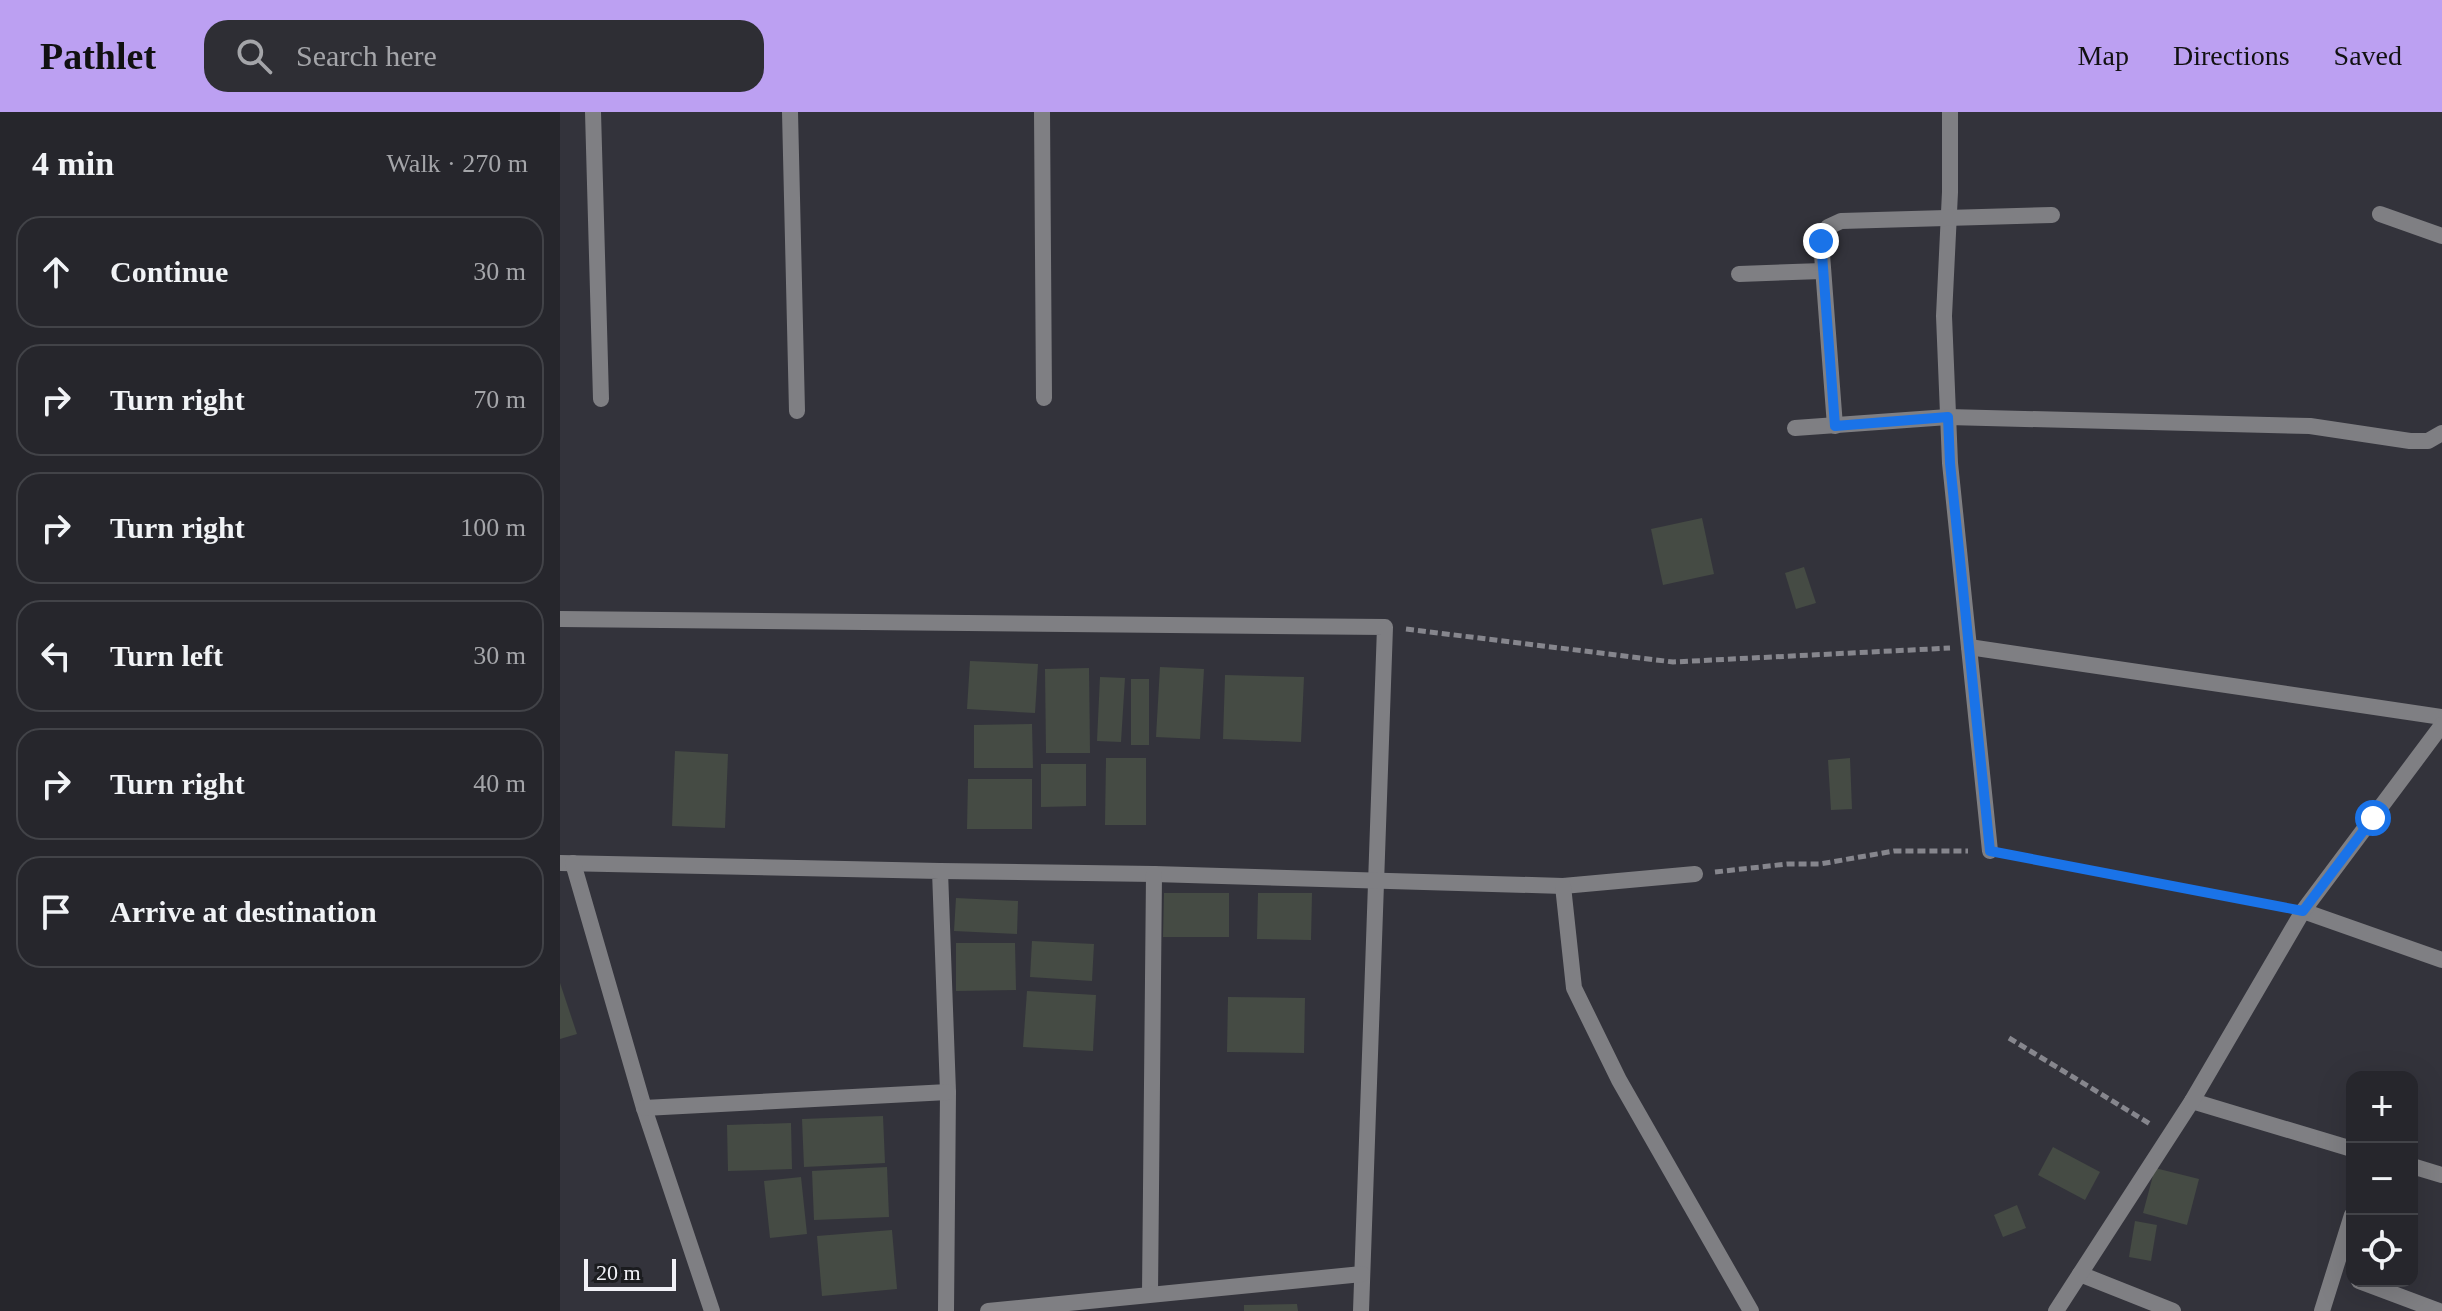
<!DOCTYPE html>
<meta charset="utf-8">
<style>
body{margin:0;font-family:Georgia,serif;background:#2e2e34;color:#f1f3f6}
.controls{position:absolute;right:24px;bottom:24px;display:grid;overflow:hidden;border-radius:16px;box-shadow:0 8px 32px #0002}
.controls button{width:72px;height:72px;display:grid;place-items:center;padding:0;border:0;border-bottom:2px solid #424348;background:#26262c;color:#f1f3f6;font:40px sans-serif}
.scale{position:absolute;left:24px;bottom:20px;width:92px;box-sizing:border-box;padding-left:8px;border:4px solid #f1f1f7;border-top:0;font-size:22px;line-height:28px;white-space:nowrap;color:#f1f1f7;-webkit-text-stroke:6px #1b1c1f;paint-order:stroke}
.stop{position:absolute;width:24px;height:24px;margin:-18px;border:6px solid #1a73e8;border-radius:50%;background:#fff}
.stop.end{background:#1a73e8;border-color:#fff;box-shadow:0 2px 8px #0008}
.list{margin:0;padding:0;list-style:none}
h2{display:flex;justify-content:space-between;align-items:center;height:104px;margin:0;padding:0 32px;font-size:34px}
h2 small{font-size:26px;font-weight:400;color:#a4a5a9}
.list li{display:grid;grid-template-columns:52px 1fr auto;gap:24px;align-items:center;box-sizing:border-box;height:112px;margin:0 16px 16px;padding:0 16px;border:2px solid #424348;border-radius:24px}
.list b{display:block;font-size:30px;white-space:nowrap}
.list em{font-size:26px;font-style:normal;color:#a4a5a9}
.icon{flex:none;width:44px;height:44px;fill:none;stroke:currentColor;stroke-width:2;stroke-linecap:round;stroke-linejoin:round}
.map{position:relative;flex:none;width:1882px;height:1199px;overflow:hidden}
header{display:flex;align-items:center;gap:48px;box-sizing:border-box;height:112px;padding:0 40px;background:#bca0f2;color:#111}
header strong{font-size:38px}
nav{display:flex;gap:44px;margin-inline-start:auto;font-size:28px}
.search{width:560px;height:72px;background:#2e2e34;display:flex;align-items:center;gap:20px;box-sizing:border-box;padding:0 28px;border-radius:24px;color:#a4a5a9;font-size:30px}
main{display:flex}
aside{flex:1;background:#26262c}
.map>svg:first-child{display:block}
.building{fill:#454b44}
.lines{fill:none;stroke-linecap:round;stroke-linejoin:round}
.path{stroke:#86868d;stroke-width:5;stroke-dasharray:8 4;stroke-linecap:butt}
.minor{stroke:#7f7f83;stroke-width:16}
.route{stroke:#1a73e8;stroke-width:10}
</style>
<header>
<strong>Pathlet</strong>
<div class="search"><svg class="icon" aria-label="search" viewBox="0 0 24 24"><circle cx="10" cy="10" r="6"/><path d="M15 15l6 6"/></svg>Search here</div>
<nav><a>Map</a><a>Directions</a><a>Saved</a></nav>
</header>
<main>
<aside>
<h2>4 min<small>Walk · 270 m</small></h2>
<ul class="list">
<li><svg class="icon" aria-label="ahead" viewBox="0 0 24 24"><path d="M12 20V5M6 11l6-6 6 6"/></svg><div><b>Continue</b></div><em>30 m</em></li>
<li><svg class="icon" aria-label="right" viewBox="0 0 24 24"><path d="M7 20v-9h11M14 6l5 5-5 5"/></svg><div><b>Turn right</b></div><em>70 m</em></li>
<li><svg class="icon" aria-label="right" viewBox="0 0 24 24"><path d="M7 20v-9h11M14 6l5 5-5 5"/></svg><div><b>Turn right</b></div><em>100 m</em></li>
<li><svg class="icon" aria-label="left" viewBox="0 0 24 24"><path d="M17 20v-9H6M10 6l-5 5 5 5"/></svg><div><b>Turn left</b></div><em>30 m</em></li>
<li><svg class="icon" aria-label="right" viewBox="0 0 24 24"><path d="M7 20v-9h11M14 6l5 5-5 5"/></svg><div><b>Turn right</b></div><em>40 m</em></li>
<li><svg class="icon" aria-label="arrive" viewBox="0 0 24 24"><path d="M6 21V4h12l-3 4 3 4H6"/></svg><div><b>Arrive at destination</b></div></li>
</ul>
</aside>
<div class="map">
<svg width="1882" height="1199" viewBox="0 0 1882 1199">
<rect width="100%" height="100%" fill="#33333b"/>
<!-- building -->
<g class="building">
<path d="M1142 406 1154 462 1103 473 1091 417Z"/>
<path d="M1244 455 1256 491 1236 497 1225 461Z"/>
<path d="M410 549 478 552 475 601 407 597Z"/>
<path d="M600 555 644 557 640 627 596 625Z"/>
<path d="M529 556 530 641H486L485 557Z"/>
<path d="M665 563 744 565 741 630 663 627Z"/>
<path d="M540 565 565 566 561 630 537 629Z"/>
<rect x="571" y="567" width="18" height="66"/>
<path d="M472 612 473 656H414V613Z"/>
<path d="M115 639 168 642 165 716 112 714Z"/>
<path d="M546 646H586V713H545Z"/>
<path d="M1290 646 1292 697 1271 698 1268 648Z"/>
<path d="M481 652H526V694L481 695Z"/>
<path d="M408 667H472V717H407Z"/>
<path d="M604 781H669V825H603Z"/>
<path d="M698 781H752L751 828 697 827Z"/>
<path d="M396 786 458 789 457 822 394 819Z"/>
<path d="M472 829 534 832 532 869 470 865Z"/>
<path d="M396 831H455L456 878 396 879Z"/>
<path d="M0 871 17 922 0 927Z"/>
<path d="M467 879 536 883 533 939 463 935Z"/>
<path d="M668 885 745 886 744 941 667 940Z"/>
<path d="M323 1004 325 1051 244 1055 242 1007Z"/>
<path d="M231 1011 232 1057 168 1059 167 1013Z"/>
<path d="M1493 1035 1540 1060 1525 1088 1478 1063Z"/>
<path d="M327 1055 329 1105 254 1108 252 1059Z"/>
<path d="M1595 1056 1639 1067 1627 1113 1583 1101Z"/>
<path d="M241 1065 247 1122 210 1126 204 1069Z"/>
<path d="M1457 1093 1466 1116 1443 1125 1434 1103Z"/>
<path d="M1575 1109 1597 1113 1591 1149 1569 1145Z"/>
<path d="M332 1118 337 1177 262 1184 257 1124Z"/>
<path d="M737 1192 738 1199H684V1193Z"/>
</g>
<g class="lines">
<!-- path -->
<g class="path">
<path d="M846 517 1113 550 1390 536"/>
<path d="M1449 743 1722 795"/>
<path d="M1155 760 1227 752H1260L1334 739H1408"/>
<path d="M1449 926 1590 1012"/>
</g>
<!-- minor -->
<g class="minor">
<path d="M33 0 41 287"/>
<path d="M230 0 237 299"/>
<path d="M482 0 484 286"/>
<path d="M1390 0V80L1384 204 1390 351 1430 739"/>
<path d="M1820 102 1882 124"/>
<path d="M1179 162 1262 159"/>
<path d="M1275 314 1261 129 1268 115 1281 109 1492 103"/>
<path d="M1235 316 1388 305 1750 314 1850 329H1868L1882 321"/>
<path d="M0 507 825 515 801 1199"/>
<path d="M1409 535 1882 605"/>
<path d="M0 751 380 759 388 980 386 1199"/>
<path d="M13 751 84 996 152 1199"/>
<path d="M380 759 594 762 1003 774 1135 762"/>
<path d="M1003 774 1014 876 1059 968 1191 1199"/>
<path d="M1743 799 1882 848"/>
<path d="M1632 989 1792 1037"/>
<path d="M84 996 388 980"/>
<path d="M1852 1054 1882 1063"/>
<path d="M1520 1162 1613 1199"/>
<path d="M1799 1169 1879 1199"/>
<path d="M590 1182 594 762"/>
<path d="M428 1199 802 1162"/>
<path d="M1496 1199 1632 989 1743 799 1882 613"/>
<path d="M1762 1199 1792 1103"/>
</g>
</g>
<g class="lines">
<!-- route -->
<path class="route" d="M1261 129 1275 314 1388 305 1390 351 1430 739 1743 799 1813 706"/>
</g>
</svg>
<div class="controls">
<button>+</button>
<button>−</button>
<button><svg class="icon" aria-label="locate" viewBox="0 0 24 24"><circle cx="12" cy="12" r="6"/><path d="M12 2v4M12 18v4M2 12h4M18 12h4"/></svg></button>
</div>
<div class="scale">20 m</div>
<div class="stop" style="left:1813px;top:706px"></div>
<div class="stop end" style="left:1261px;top:129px"></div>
</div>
</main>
